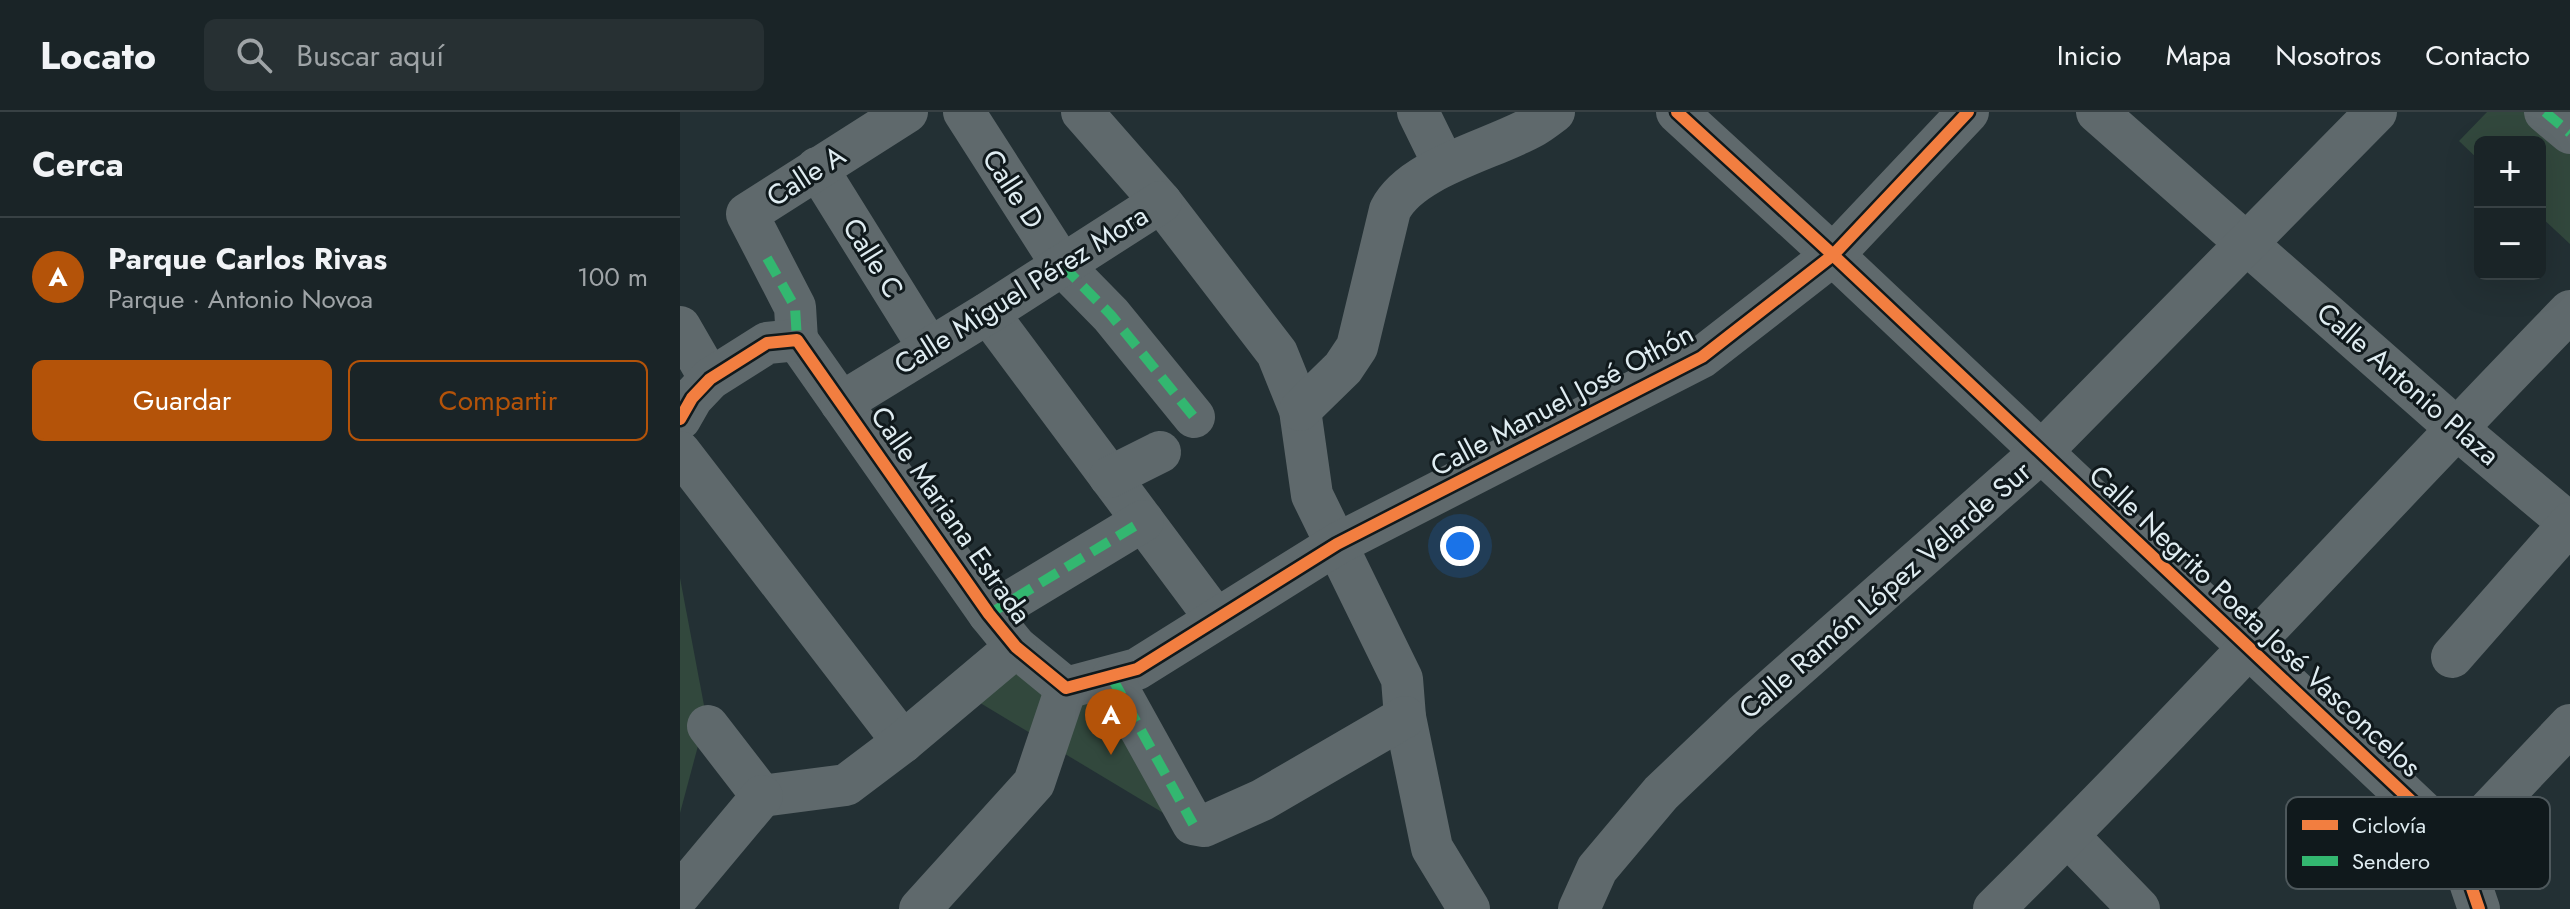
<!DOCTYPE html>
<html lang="es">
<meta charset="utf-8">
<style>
body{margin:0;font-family:Jost,sans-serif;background:#273033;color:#f1f3f6}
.controls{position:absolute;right:24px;top:24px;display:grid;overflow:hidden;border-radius:12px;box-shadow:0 8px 32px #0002}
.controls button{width:72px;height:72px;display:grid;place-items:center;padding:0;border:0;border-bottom:2px solid #384144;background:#1a2427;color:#f1f3f6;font:40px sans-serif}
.you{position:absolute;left:780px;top:434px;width:28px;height:28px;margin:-20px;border:6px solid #fff;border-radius:50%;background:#1a73e8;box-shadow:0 0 0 12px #1a73e833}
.badge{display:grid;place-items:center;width:52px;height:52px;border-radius:50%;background:#b45309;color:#fff;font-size:26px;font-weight:700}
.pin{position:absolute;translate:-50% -66px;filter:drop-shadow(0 2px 4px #0008)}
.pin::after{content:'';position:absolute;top:42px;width:28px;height:24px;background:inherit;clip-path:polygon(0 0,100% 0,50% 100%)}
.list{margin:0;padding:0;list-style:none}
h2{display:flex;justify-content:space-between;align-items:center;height:104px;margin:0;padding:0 32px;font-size:34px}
h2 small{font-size:26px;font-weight:400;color:#9fa4a7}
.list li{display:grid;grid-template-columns:52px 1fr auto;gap:24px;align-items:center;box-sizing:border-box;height:120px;padding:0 32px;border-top:2px solid #384144}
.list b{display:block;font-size:30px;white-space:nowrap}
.list p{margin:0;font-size:26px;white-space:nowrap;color:#9fa4a7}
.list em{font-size:26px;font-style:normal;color:#9fa4a7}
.actions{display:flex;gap:16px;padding:24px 32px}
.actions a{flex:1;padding:18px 0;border:2px solid #b45309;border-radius:12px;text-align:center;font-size:28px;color:#b45309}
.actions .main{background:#b45309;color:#fff}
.icon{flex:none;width:44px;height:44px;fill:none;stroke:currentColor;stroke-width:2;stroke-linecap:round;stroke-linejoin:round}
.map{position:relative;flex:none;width:1890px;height:797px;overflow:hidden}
header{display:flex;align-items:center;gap:48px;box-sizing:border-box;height:112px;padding:0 40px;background:#1a2427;border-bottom:2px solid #384144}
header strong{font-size:38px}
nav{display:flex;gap:44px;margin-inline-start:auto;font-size:28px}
.search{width:560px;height:72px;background:#273033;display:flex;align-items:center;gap:20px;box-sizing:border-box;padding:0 28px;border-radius:12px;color:#9fa4a7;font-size:30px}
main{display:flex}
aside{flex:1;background:#1a2427}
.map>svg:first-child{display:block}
.green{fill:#32483d}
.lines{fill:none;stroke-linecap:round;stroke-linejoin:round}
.minor{stroke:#5f696c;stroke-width:42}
.quiet{stroke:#33b770;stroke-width:10;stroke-dasharray:20 10;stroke-linecap:butt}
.cycleway-casing{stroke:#10191c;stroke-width:17}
.cycleway{stroke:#f27e40;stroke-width:12}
.labels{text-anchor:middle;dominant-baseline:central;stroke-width:6;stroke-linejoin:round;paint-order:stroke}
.street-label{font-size:28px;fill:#dfecf1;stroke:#10191c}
.key{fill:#10191c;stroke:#4e585c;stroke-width:2}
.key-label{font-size:22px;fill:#dfecf1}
</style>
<header>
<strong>Locato</strong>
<div class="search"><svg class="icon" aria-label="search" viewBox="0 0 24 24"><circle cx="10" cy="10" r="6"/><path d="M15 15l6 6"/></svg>Buscar aquí</div>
<nav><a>Inicio</a><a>Mapa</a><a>Nosotros</a><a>Contacto</a></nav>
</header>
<main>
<aside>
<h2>Cerca<small></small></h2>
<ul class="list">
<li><span class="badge">A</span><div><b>Parque Carlos Rivas</b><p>Parque · Antonio Novoa</p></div><em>100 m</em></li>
</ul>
<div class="actions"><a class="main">Guardar</a><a>Compartir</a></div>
</aside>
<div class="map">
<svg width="1890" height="797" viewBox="0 0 1890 797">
<rect width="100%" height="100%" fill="#233034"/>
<!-- green -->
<g class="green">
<path d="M1807 0H1890V132L1860 104V30H1800V49L1779 29Z"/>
<path d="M0 466 26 604 0 701Z"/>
<path d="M335 538 432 569 500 711 282 580Z"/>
</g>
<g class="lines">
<!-- minor -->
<g class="minor">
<path d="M284 0 382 153 431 203 514 305"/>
<path d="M402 0 481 90 597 241 620 298 632 383 722 567 725 605 752 736 789 797"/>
<path d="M738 0 764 53"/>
<path d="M997 0 1153 143 1777 732 1799 797"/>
<path d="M1417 0 1776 316 1890 412"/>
<path d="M1865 0 1890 21"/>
<path d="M137 56 249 236"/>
<path d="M308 201 536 507"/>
<path d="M0 215 30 267"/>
<path d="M117 228 309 502 336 535 386 576 457 557 657 432 1022 245 1153 143 1288 0"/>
<path d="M117 228 115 195 67 102 227 0"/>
<path d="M161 291 308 201 481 90"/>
<path d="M620 298 663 256 677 235 710 98C732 55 812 38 854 14 861 10 867 5 874 0"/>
<path d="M0 307 12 286 30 267 87 231 117 228"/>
<path d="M0 340 223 630"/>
<path d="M430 365 480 340"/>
<path d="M309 502 463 409"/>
<path d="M1772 545 1890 411"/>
<path d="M432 566 513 712 524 714 582 688 725 605"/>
<path d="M28 614 82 684 166 673 223 630 336 535"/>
<path d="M1388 724 1459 797"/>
<path d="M1777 732 1890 613"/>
<path d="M0 782 82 684"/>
<path d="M240 797 354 671 386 576"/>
<path d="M899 797 917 757 981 681 1064 602 1361 340 1696 0"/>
<path d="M1314 797C1511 602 1697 397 1890 199"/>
</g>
<!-- quiet -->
<g class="quiet">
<path d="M1865 0 1890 21"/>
<path d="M87 146 115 195 117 228"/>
<path d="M382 153 431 203 514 305"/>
<path d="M309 502 463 409"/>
<path d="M432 566 513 712"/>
</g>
<!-- cycleway casing -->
<g class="cycleway-casing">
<g id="cycleway">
<path d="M997 0 1153 143 1777 732 1799 797"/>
<path d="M0 307 12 286 30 267 87 231 117 228 309 502 336 535 386 576 457 557 657 432 1022 245 1153 143 1288 0"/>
</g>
</g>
<!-- cycleway -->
<use href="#cycleway" class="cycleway"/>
</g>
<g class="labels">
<!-- street labels -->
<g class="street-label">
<text transform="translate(126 64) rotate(-33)">Calle A</text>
<text transform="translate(333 77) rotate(57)">Calle D</text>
<text transform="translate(193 146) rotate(58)">Calle C</text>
<text transform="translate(341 178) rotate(-32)">Calle Miguel Pérez Mora</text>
<text transform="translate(1728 272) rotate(41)">Calle Antonio Plaza</text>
<text transform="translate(882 288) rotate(-28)">Calle Manuel José Othón</text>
<text transform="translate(271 403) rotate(55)">Calle Mariana Estrada</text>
<text transform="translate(1205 478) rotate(-41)">Calle Ramón López Velarde Sur</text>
<text transform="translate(1575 509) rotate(43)">Calle Negrito Poeta José Vasconcelos</text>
</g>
</g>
<!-- legend -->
<rect x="1606" y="685" width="264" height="92" rx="12" class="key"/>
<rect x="1622" y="708" width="36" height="10" fill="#f27e40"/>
<rect x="1622" y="744" width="36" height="10" fill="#33b770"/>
<g class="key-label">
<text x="1672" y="721">Ciclovía</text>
<text x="1672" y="757">Sendero</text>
</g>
</svg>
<div class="controls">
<button>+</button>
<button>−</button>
</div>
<div class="you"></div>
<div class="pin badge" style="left:431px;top:643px">A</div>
</div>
</main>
